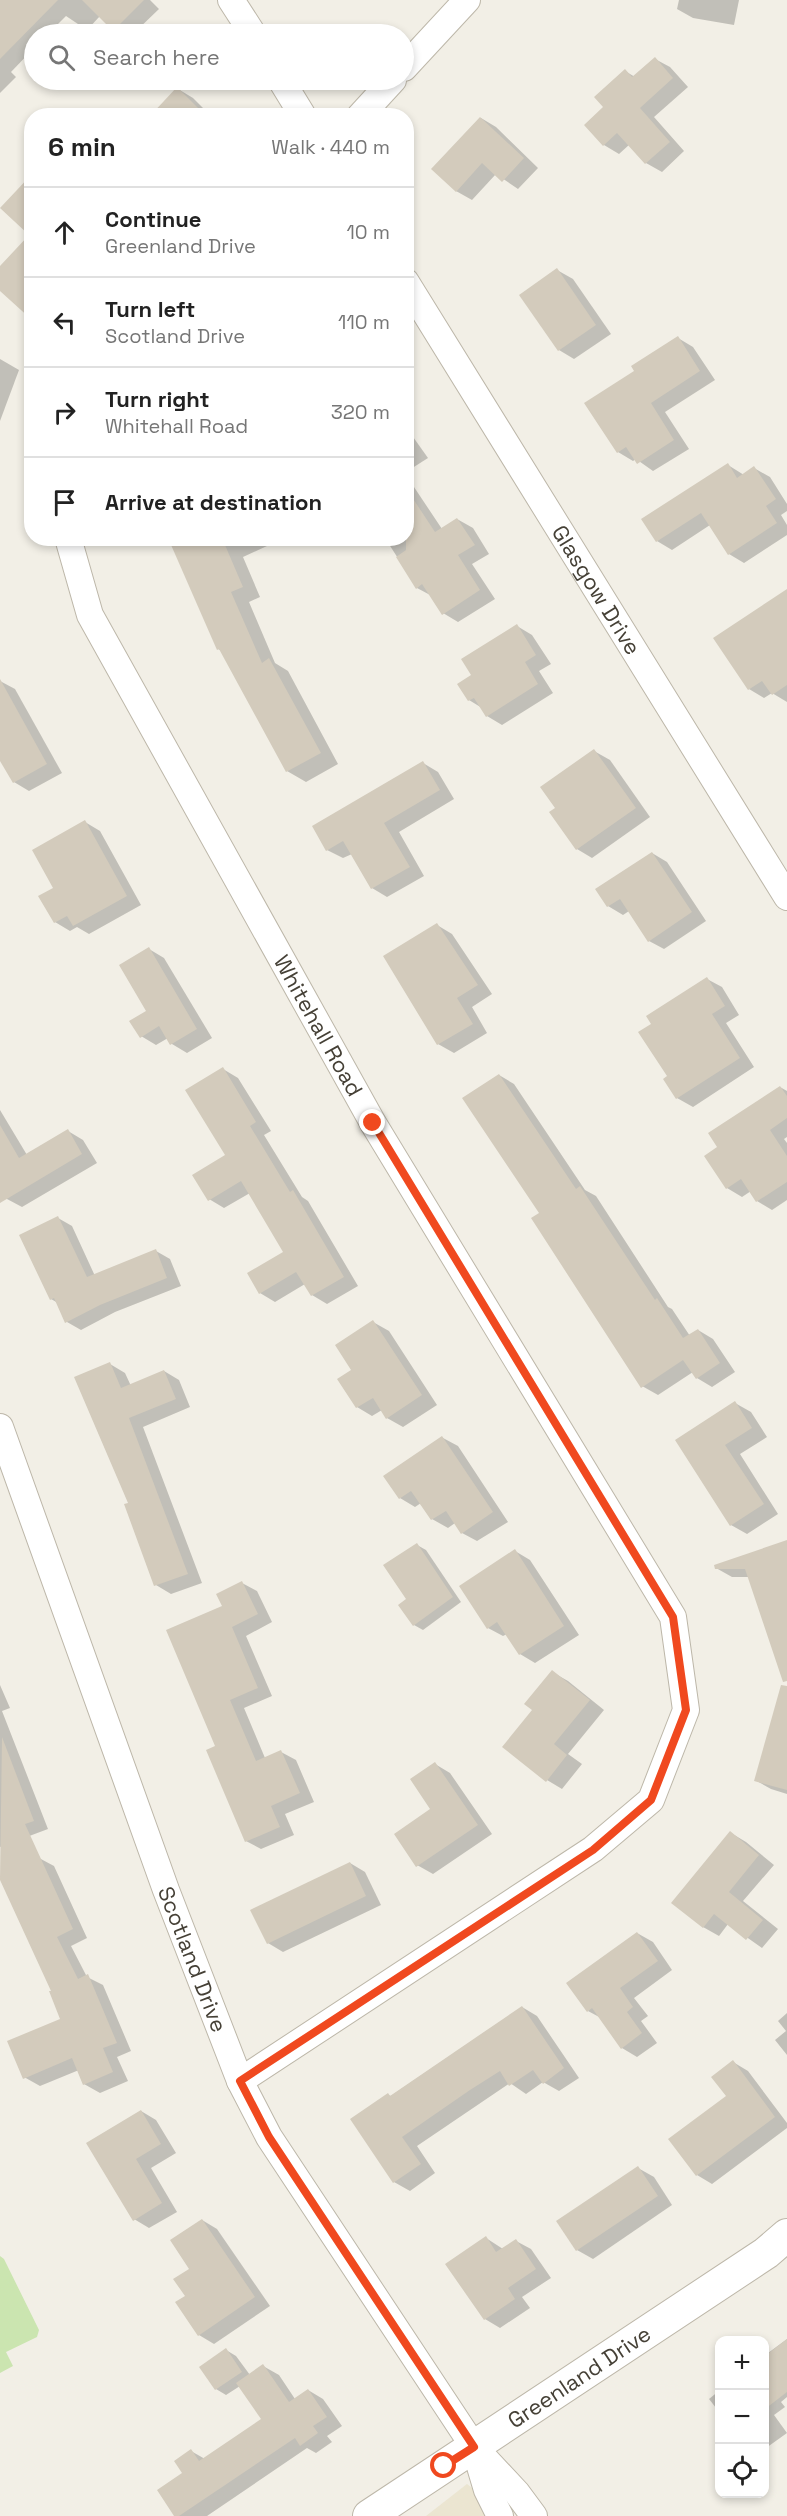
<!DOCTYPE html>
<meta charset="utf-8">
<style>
body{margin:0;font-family:"Space Grotesk",sans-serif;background:#f6f6f6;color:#222}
.controls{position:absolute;right:18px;bottom:18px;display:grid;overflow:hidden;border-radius:12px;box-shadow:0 3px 9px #0003}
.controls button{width:54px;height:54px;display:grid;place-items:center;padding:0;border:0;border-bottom:2px solid #e0e0e0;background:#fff;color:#222;font:30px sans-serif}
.stop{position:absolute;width:18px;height:18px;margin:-14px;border:4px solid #f0491f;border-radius:50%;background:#fff}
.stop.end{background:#f0491f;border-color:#fff;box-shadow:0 2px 6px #0008}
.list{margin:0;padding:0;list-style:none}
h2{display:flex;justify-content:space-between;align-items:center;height:78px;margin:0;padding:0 24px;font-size:26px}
h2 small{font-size:20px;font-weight:400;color:#767676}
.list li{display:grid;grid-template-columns:39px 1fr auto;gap:18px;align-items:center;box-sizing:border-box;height:90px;padding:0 24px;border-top:2px solid #e0e0e0}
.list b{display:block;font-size:22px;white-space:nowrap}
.list p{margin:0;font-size:20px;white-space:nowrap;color:#767676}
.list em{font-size:20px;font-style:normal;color:#767676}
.icon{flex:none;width:33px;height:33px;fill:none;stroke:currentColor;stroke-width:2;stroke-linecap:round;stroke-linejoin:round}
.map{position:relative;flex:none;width:787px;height:2516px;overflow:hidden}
.search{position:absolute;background:#fff;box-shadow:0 3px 9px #0003;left:24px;top:24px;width:390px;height:66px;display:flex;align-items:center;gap:15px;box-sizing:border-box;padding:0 21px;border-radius:33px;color:#767676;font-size:22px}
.panel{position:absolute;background:#fff;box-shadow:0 3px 9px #0003;left:24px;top:108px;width:390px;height:438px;border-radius:24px}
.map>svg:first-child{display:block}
.education{fill:#ebe5d1}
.green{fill:#cbe5b0}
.shadow{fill:#0003}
.building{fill:#d3cbbc}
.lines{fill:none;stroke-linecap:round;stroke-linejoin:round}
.minor-casing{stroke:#bdb7a9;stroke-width:28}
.tertiary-casing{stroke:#bdb7a9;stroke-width:34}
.minor{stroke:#fff;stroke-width:26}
.tertiary{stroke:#fff;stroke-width:32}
.route{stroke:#f0491f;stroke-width:8}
.labels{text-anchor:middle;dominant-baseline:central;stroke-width:6;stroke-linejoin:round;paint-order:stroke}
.street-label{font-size:22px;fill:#454036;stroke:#fff}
</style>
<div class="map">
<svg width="787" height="2516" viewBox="0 0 787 2516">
<rect width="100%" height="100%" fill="#f2efe6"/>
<!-- education -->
<path class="education" d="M467 2484 506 2516H426Z"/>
<!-- green -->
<path class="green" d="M0 2256 4 2259 39 2330 37 2337 6 2352 13 2366 0 2373Z"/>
<!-- shadow -->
<g class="shadow">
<path d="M0 0H150L159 9 133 34H122L100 16 87 30 66 16 48 34H34V48L11 72 16 77 0 93Z"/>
<path d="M679 0H739L734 25 693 18 677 9Z"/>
<path d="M655 59 670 67 688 87 654 117 684 151 662 172 646 163 630 144 619 154 604 145 605 108 625 71 635 77Z"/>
<path d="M178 89 193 98 211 116H152Z"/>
<path d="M481 118 496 127 538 168 518 189 496 174 472 200 456 191Z"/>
<path d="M557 270 573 279 611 334 574 359 559 350Z"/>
<path d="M678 338 693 347 715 380 665 412 689 449 653 471 636 459 633 461 618 452 636 372Z"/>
<path d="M0 359 19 370 0 421Z"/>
<path d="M406 427 428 458 406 472Z"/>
<path d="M728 465 744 475 754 468 770 477 787 504V511L781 515 787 525V535L744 563 729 554 710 525 672 550 657 541Z"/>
<path d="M406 475 442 529 457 519 473 528 489 554 472 564 495 599 458 622 443 613 432 596 417 588 385 538H406Z"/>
<path d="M170 538H263L267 546 243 557 260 597 249 602 275 663 288 671 338 764 306 782 287 771 222 651 218 649Z"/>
<path d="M787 591V702L772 693 764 698 749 689Z"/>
<path d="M517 626 532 635 551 664 539 671 553 693 502 725 487 716 482 708 469 700 473 676Z"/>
<path d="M0 681 15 689 62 773 29 791 14 782 0 758Z"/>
<path d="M594 751 610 760 650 817 592 858 577 849 557 808Z"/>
<path d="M423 763 438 772 454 799 399 832 424 876 387 897 372 888 352 854 343 858 327 850Z"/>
<path d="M85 822 100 831 141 905 89 934 77 927 70 931 55 922V888Z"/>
<path d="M652 853 667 862 706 921 664 949 649 941 629 911 623 915 608 906Z"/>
<path d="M437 925 452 934 492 994 472 1007 487 1033 454 1053 438 1044Z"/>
<path d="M149 949 164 958 212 1038 187 1053 172 1044 168 1038 156 1045 141 1036 148 1011Z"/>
<path d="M707 979 722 987 739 1015 726 1023 754 1067 693 1107 677 1098 653 1024Z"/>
<path d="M223 1069 238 1078 271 1131 264 1135 302 1197 308 1201 358 1286 327 1304 312 1295 305 1284 275 1302 260 1293 285 1252 250 1193 224 1208 209 1199 227 1156Z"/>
<path d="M499 1075 514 1084 585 1190 596 1196 668 1307 672 1309 690 1336 698 1330 713 1339 735 1372 712 1387 697 1378 693 1372 658 1395 642 1386 541 1213Z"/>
<path d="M780 1087 787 1091V1137L784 1139 787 1143V1200L772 1210 757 1201 751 1191 742 1197 727 1188 720 1147Z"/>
<path d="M0 1110 27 1155 68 1131 83 1140 97 1163 22 1207 7 1199 0 1187Z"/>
<path d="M58 1218 72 1226 95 1276 156 1251 170 1259 181 1286 115 1312 81 1330 67 1322 58 1303 51 1299Z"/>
<path d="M373 1322 389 1331 437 1405 403 1427 387 1418 382 1410 372 1416 357 1407 353 1370Z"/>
<path d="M110 1364 125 1373 131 1386 164 1371 179 1380 190 1407 143 1427 202 1583 171 1594 156 1585 130 1504Z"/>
<path d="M735 1403 751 1412 767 1437 740 1454 778 1514 747 1534 731 1525 677 1441Z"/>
<path d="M443 1438 458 1446 508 1522 477 1541 462 1533 455 1523 448 1528 432 1519 421 1503 415 1507 400 1498Z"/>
<path d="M787 1544V1660L749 1577H732L716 1568Z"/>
<path d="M417 1545 426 1550 461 1602 423 1630 414 1625Z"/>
<path d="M515 1551 530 1560 579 1635 535 1663 520 1654 507 1634 503 1636 488 1628Z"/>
<path d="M242 1583 257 1591 272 1622 246 1636 272 1696 244 1708 265 1758 281 1752 296 1760 314 1802 285 1814 294 1835 261 1849 246 1841 217 1747 224 1606Z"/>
<path d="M552 1672 568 1681 604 1710 568 1754 582 1764 562 1789 547 1780 534 1710Z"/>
<path d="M0 1685 10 1708 2 1711 48 1829 0 1847Z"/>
<path d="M787 1714V1794L771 1789 755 1780Z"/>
<path d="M435 1764 450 1773 492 1834 433 1874 417 1865 432 1809Z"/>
<path d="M731 1833 746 1842 774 1865 743 1901 778 1929 762 1948 728 1924 719 1936 703 1927Z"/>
<path d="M39 1858 54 1866 87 1938 71 1946 87 1977 103 1985 131 2051 117 2057 128 2081 100 2093 84 2084 79 2070 40 2086 24 2077 62 2019 53 1991 0 1876Z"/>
<path d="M350 1863 365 1872 381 1905 283 1952 268 1943Z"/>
<path d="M637 1933 653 1942 672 1970 634 1998 648 2016 641 2021 657 2043 637 2057 622 2048 601 2018 588 2011Z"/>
<path d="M522 2007 537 2016 579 2078 559 2091 543 2082 526 2094 510 2083 417 2146 435 2173 410 2191 394 2182 388 2095 391 2096Z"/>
<path d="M787 2013V2055L775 2040 786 2031 778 2021Z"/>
<path d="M733 2062 748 2071 787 2123V2128L712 2184 697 2175 728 2096Z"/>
<path d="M141 2111 156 2120 176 2153 151 2168 177 2212 149 2228 134 2219 88 2143Z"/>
<path d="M638 2168 654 2177 672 2205 593 2259 577 2250Z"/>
<path d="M202 2220 217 2229 270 2306 214 2344 199 2335 187 2296Z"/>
<path d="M486 2238 503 2249 516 2241 531 2249 551 2278 522 2297 530 2308 500 2328 485 2319Z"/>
<path d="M787 2339V2397L781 2402 785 2407 774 2415 787 2433 766 2448 764 2356Z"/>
<path d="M226 2350 236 2356 250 2375 263 2366 279 2375 295 2399 308 2390 323 2399 342 2426 327 2436 332 2442 316 2453 307 2448 207 2516H176L191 2451 205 2459 263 2420 240 2386 226 2395 216 2389Z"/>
<path d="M720 2390V2413L709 2399Z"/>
</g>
<!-- building -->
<g class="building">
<path d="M0 0H58L0 59Z"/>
<path d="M82 0H144L113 31Z"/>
<path d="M655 57 673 78 640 108 670 142 645 164 617 133 603 146 584 125 603 107 594 97 625 69 632 77Z"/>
<path d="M177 87 206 116H150Z"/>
<path d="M480 117 524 158 502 182 482 163 456 192 431 169Z"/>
<path d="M32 174V320L0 291V266L29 235 0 208Z"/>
<path d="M557 268 596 325 558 351 519 295Z"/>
<path d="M678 336 700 371 651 403 674 440 637 464 626 447 617 453 584 403 634 371 631 366Z"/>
<path d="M728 463 737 478 754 466 776 499 766 506 777 523 728 555 701 513 656 542 641 519Z"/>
<path d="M406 488 435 532 457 518 475 545 458 555 480 590 442 615 422 584 416 589 396 557 406 550Z"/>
<path d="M168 538H222L243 587 231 592 262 663 269 658 321 753 286 772 219 649 217 650Z"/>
<path d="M787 589V685L772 695 762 681 748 690 713 638Z"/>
<path d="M517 624 536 655 525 662 538 684 486 717 474 698 468 701 457 684 471 675 461 659Z"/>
<path d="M0 679 47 764 13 783 0 761Z"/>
<path d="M594 749 636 808 576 850 549 812 555 808 540 787Z"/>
<path d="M423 761 440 790 384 823 410 867 371 889 343 841 326 851 312 826Z"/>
<path d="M85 820 127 896 73 926 67 916 54 923 38 896 53 888 32 850Z"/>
<path d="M652 852 692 912 648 942 620 899 607 907 595 889Z"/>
<path d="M437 923 478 985 457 998 473 1024 437 1045 383 956Z"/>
<path d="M149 947 197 1029 170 1045 159 1026 140 1038 129 1021 146 1011 119 965Z"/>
<path d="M707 977 725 1006 712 1014 740 1058 676 1099 663 1079 667 1076 638 1032 651 1024 646 1016Z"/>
<path d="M223 1067 256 1122 250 1126 290 1192 293 1190 344 1277 311 1296 296 1272 259 1294 247 1273 283 1252 241 1181 208 1201 192 1175 225 1155 185 1090Z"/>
<path d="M499 1074 576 1189 580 1186 655 1300 657 1298 683 1338 698 1329 720 1363 696 1379 683 1360 641 1388 531 1218 539 1213 462 1098Z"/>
<path d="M780 1086 787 1096V1118L770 1130 787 1156V1182L756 1202 741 1179 726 1189 704 1156 717 1147 708 1133Z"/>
<path d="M0 1125 19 1158 68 1129 82 1154 0 1203Z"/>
<path d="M58 1216 87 1277 156 1249 167 1278 100 1305 65 1323 54 1298 50 1300 19 1235Z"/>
<path d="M373 1320 422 1395 386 1419 373 1398 356 1408 337 1379 351 1370 335 1345Z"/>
<path d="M110 1362 121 1388 164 1370 176 1399 129 1418 188 1574 154 1586 124 1504 128 1503 74 1377Z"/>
<path d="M735 1401 752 1428 725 1445 764 1504 730 1526 675 1440Z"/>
<path d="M442 1436 493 1512 461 1534 446 1511 431 1520 411 1491 399 1499 383 1476Z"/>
<path d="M787 1540V1681L783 1682 745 1569H715L714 1565Z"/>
<path d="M417 1543 453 1597 413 1626 398 1605 406 1599 383 1565Z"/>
<path d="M515 1549 564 1626 519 1655 497 1622 487 1629 459 1586Z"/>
<path d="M242 1581 258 1614 232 1627 258 1688 230 1700 256 1761 281 1750 300 1793 271 1806 280 1827 245 1842 206 1750 215 1746 166 1630 222 1606 216 1594Z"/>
<path d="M552 1670 590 1700 554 1744 567 1755 546 1782 502 1747 532 1710 524 1704Z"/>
<path d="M781 1685 787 1686V1790L754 1781Z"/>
<path d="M2 1737 34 1821 25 1824 73 1929 57 1937 78 1979 88 1974 117 2043 103 2048 113 2072 83 2085 72 2058 23 2079 7 2041 60 2019 49 1991H51L0 1880Z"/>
<path d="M435 1762 478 1825 416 1867 394 1834 430 1809 410 1779Z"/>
<path d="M730 1831 759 1855 729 1892 763 1920 746 1940 714 1914 703 1928 671 1903Z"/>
<path d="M350 1862 366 1896 267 1944 250 1910Z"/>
<path d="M637 1932 658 1961 620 1988 633 2007 627 2012 642 2033 621 2049 592 2008 587 2012 566 1983Z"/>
<path d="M522 2006 564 2068 543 2084 533 2070 509 2086 500 2071 470 2090 402 2137 421 2164 393 2183 350 2119 388 2093 390 2096Z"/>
<path d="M733 2060 775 2117 696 2176 668 2139 726 2096 711 2077Z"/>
<path d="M141 2110 161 2144 136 2159 162 2203 133 2221 86 2143Z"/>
<path d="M638 2166 658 2196 576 2251 556 2221Z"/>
<path d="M202 2219 255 2297 198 2336 175 2302 185 2296 173 2279 189 2269 170 2240Z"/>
<path d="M486 2236 496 2252 516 2239 536 2269 508 2288 515 2299 484 2320 445 2264Z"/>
<path d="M787 2339V2392L765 2409V2356Z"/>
<path d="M226 2348 242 2372 215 2390 199 2367Z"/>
<path d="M263 2364 289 2402 308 2389 327 2417 313 2426 318 2433 300 2446 295 2438 179 2516H174L157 2490 182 2473 174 2461 191 2449 199 2461 261 2419 236 2383Z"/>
</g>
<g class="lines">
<!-- minor casing -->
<g class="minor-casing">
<g id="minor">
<path d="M231 0 253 34"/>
<path d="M404 68 467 0"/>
<path d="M281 80 303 116"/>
<path d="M360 116 393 80"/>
<path id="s1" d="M406 282 787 897"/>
<path id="s2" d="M68 538 90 615 373 1123 673 1617 686 1710 651 1800 593 1849 240 2081"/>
<path id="s3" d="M0 1427 166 1890 240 2081 269 2137 474 2447 517 2493 534 2516"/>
<path d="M476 2453 487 2490 500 2516"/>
</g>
</g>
<!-- tertiary casing -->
<g class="tertiary-casing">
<g id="tertiary">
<path id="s4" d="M369 2516 766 2253 787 2235"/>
</g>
</g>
<!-- minor -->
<use href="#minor" class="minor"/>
<!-- tertiary -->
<use href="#tertiary" class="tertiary"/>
</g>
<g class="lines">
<!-- route -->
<path class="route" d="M373 1123 673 1617 686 1710 651 1800 593 1850 240 2081 269 2137 474 2447 444 2466"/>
</g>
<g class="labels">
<!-- street labels -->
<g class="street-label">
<text stroke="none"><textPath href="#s1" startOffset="362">Glasgow Drive</textPath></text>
<text stroke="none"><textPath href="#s2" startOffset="550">Whitehall Road</textPath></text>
<text stroke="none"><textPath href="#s3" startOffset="566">Scotland Drive</textPath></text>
<text stroke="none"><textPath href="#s4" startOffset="252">Greenland Drive</textPath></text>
</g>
</g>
</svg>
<div class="controls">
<button>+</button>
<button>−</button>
<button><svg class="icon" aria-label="locate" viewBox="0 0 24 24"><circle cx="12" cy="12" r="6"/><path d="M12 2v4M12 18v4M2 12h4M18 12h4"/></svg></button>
</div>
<div class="stop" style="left:444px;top:2466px"></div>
<div class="stop end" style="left:373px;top:1123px"></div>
<div class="search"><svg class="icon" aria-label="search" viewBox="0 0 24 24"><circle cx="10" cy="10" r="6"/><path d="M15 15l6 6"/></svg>Search here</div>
<section class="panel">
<h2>6 min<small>Walk · 440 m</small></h2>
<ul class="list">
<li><svg class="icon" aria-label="ahead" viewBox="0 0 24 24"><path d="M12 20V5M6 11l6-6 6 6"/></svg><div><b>Continue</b><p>Greenland Drive</p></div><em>10 m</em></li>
<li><svg class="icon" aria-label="left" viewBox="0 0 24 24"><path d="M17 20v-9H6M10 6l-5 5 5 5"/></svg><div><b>Turn left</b><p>Scotland Drive</p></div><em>110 m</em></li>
<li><svg class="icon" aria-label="right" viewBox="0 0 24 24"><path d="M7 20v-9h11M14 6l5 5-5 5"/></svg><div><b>Turn right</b><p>Whitehall Road</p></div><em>320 m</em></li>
<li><svg class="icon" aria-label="arrive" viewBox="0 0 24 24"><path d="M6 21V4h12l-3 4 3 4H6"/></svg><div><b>Arrive at destination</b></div></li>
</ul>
</section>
</div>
